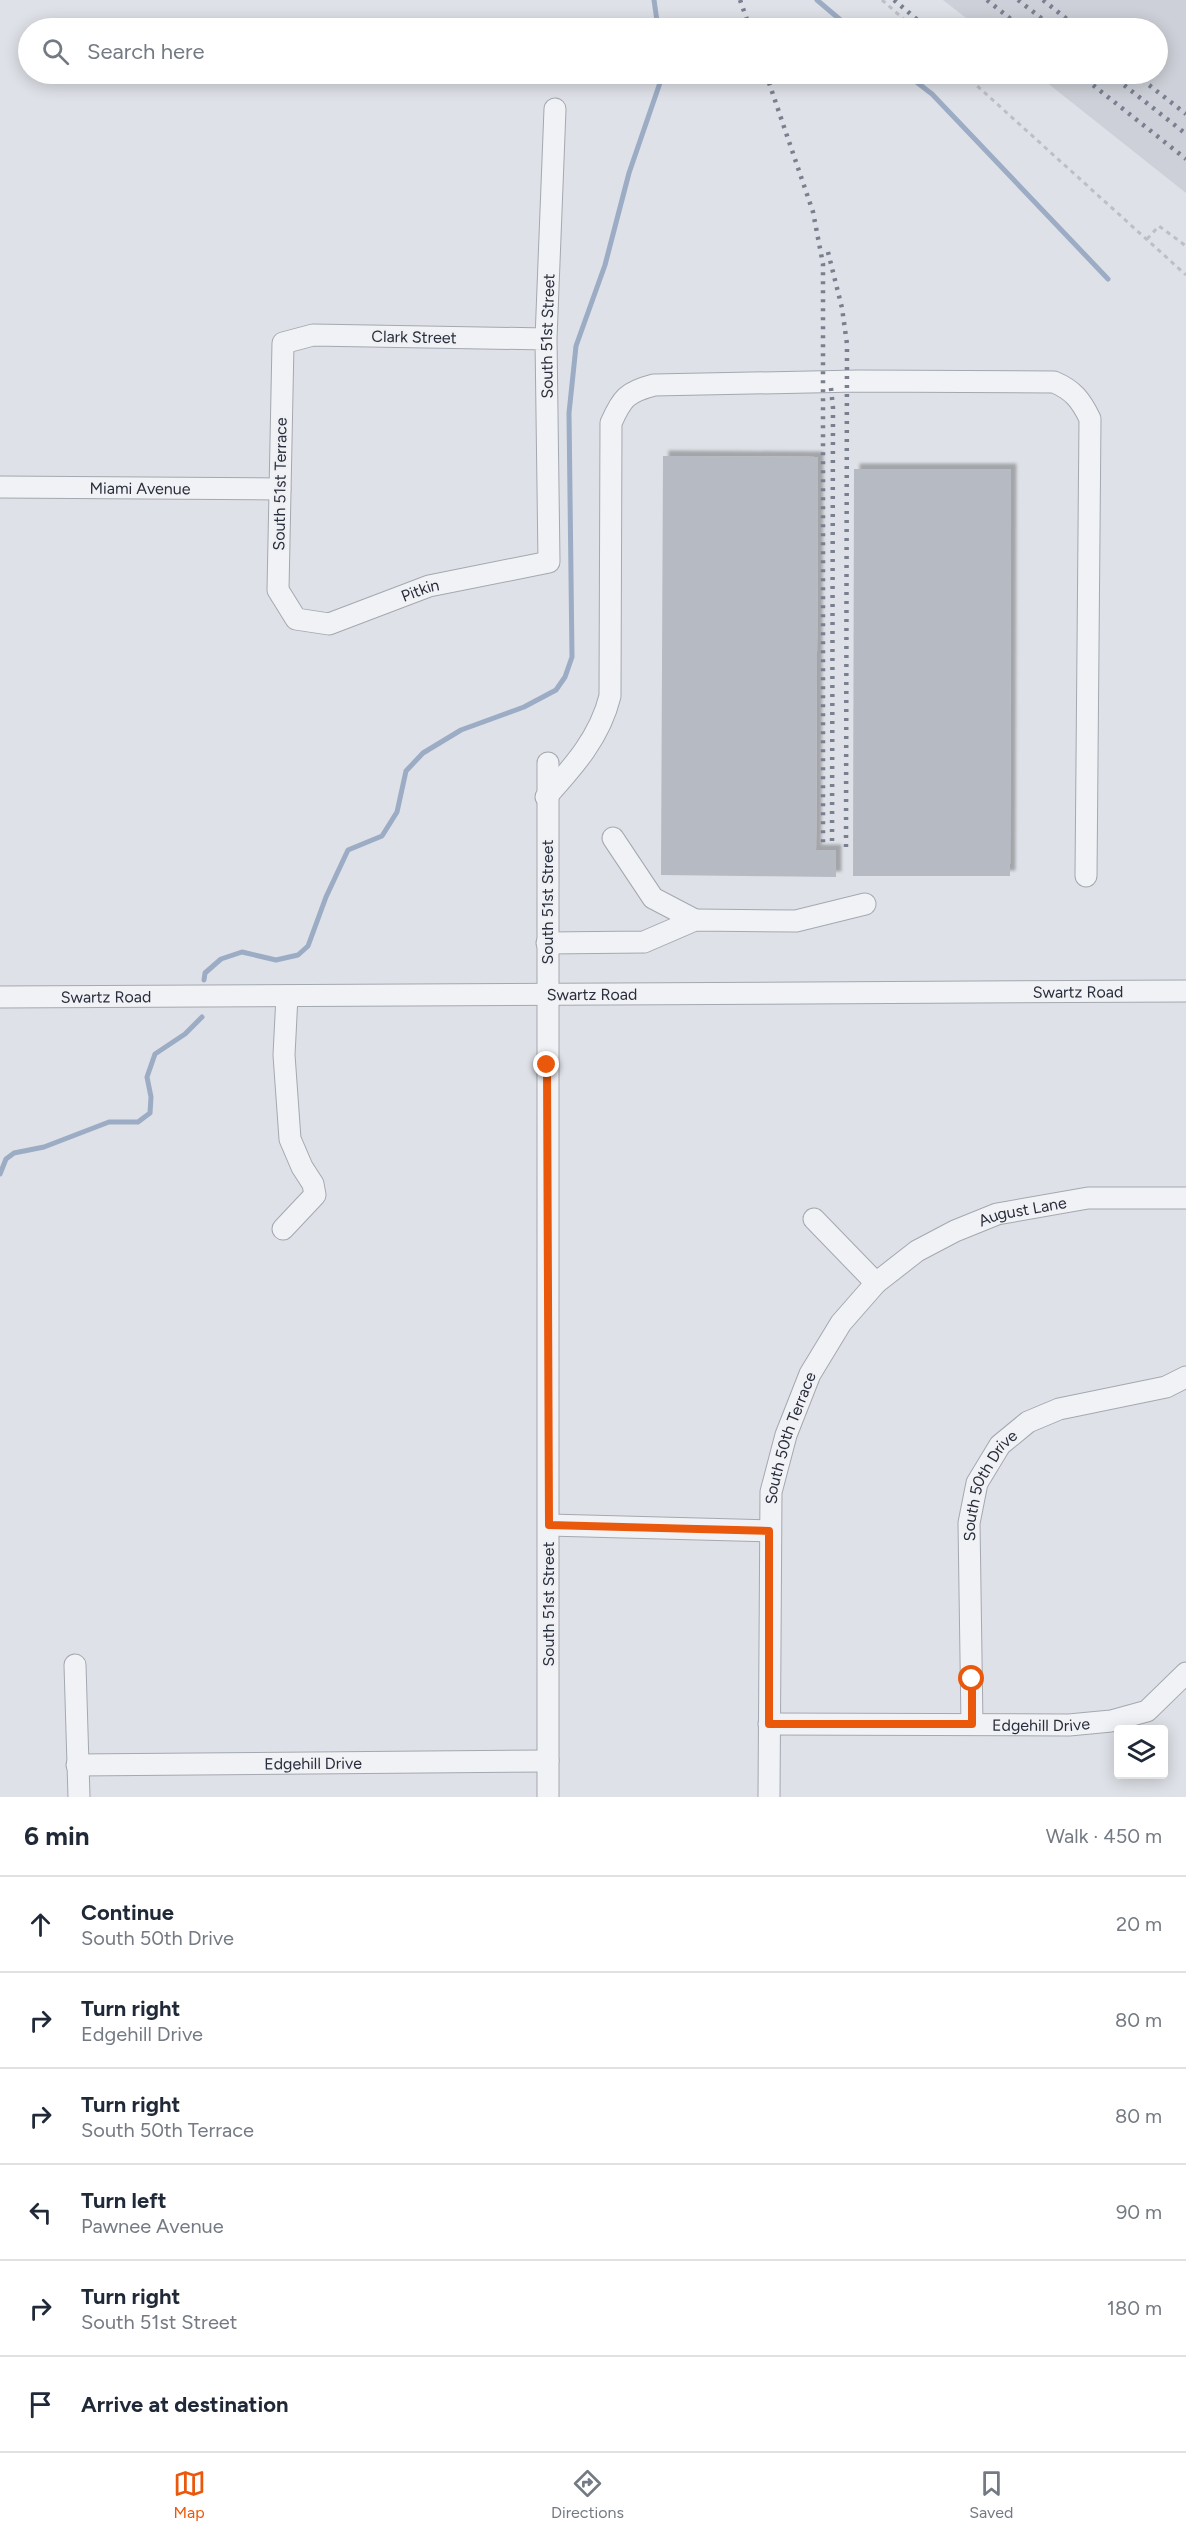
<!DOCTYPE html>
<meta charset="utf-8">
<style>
body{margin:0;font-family:Figtree,sans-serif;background:#f2f2f3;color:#1f2937}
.controls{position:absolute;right:18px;bottom:18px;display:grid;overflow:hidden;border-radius:6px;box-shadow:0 3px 15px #0003}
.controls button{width:54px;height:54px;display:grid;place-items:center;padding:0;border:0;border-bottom:2px solid #e0e1e3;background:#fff;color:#1f2937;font:30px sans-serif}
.stop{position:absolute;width:18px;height:18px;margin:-14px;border:4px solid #ea580c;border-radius:50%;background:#fff}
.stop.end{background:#ea580c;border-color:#fff;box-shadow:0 2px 6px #0008}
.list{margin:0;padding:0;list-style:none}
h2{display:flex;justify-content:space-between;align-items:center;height:78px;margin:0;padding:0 24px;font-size:26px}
h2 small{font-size:20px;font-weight:400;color:#747a83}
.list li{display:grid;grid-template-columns:39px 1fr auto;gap:18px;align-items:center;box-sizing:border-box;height:96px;padding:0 24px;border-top:2px solid #e0e1e3}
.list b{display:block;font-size:22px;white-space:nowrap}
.list p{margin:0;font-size:20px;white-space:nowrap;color:#747a83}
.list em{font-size:20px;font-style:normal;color:#747a83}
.icon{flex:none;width:33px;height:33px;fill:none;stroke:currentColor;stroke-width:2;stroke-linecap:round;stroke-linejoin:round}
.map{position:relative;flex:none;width:1186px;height:1797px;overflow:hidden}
.search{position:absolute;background:#fff;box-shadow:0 3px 15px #0003;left:18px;right:18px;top:18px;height:66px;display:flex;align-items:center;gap:15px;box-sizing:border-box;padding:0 21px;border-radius:33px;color:#747a83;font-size:22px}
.sheet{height:654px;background:#fff}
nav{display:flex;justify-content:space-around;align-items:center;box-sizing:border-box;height:84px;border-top:2px solid #e0e1e3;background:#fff;font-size:16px;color:#747a83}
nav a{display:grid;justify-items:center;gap:3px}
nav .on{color:#ea580c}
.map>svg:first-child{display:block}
.built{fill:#cdd0d8}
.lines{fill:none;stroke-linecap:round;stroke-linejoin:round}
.stream{stroke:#9cacc4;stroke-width:5}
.building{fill:#b6bac3;filter:url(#shadow)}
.minor-casing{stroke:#a4a8b0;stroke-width:23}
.path{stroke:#bdbfc5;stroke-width:3;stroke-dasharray:4.5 4.5;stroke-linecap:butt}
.minor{stroke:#f1f2f5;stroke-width:21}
.rail{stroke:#797f8f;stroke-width:4.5;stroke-dasharray:3 6;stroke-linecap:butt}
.route{stroke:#ea580c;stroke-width:8}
.labels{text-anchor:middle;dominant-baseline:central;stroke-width:4.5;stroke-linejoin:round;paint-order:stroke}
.street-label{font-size:16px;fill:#292e3c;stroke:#eef0f4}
</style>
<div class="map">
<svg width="1186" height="1797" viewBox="0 0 1186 1797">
<defs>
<filter id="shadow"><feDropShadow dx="5.5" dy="-5.5" stdDeviation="1.5" flood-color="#0004"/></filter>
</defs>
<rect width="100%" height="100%" fill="#dee1e7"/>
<!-- built -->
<path class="built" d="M943 0H1186V193L1036 74H1158V28H979Z"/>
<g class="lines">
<!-- stream -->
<g class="stream">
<path d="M654 0 658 28"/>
<path d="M817 0 850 28"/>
<path d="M906 74 932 94 1108 279"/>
<path d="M204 980 205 973 221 959 242 952 276 960 298 955 308 946 326 897 348 850 382 836 397 812 406 771 423 753 461 730 524 707 556 690 565 677 572 657 569 413 576 346 605 265 629 173 663 74"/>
<path d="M0 1174 6 1159 14 1153 44 1147 109 1122H138L150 1113 151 1097 147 1077 155 1054 185 1034 202 1017"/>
</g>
</g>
<!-- building -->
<g class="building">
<path d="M663 456 818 457 816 850H836V877L661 875Z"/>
<path d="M854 469H1011L1010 876H853Z"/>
</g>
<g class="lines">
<!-- minor casing -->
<g class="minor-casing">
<g id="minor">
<path id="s1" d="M546 339 313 335 283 343 278 590 296 619 329 624 429 586 549 562 546 339 555 109"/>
<path id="s2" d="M0 487 280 489"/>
<path d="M548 763V1797"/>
<path d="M546 797C574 766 600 737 610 696L611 423C622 398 627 392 654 385L858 381 1054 382C1073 390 1081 400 1090 419L1086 876"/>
<path d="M613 838 653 898 695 920"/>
<path d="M547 943 644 942 695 920 796 921 865 904"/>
<path id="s3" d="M0 997 1186 991"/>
<path d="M814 1219 876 1283"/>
<path d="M283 1229 315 1195 313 1184 302 1167 290 1139 284 1055 287 996"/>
<path d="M549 1525 769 1531"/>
<path d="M75 1665 79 1797"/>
<path id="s4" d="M769 1724 1069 1725 1111 1721 1147 1711 1186 1673"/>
<path id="s5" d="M972 1724 969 1523 977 1483 1000 1445 1028 1422 1059 1409 1166 1387 1186 1377"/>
<path id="s6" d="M77 1765 548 1761"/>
<path id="s7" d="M769 1797 771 1492 786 1435 810 1374 841 1323 876 1283 917 1251 955 1231 997 1214 1088 1198H1186"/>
</g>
</g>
<!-- path -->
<g class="path">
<path d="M882 0 914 28"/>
<path d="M964 74 1186 275"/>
<path d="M1147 239 1159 226 1186 246"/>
</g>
<!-- minor -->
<use href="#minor" class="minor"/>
<!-- rail -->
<g class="rail">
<path d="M740 0 750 28"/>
<path d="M894 0 927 28"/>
<path d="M987 0 1022 28"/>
<path d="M1018 0 1054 28"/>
<path d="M1043 0 1078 28"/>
<path d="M766 74 813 212 823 264V847"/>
<path d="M1079 74 1186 159"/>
<path d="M1110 74 1186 134"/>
<path d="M1135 74 1186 114"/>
<path d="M828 252 842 308 847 344 846 847"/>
<path d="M831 388 833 408 832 847"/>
</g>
</g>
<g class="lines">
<!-- route -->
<path class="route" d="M547 1065 549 1525 769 1531V1724H972V1679"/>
</g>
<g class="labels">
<!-- street labels -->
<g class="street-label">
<text stroke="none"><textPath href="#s1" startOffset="1034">South 51st Street</textPath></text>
<text transform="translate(414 337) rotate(1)">Clark Street</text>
<text transform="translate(280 484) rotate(-89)">South 51st Terrace</text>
<text stroke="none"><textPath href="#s2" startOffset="140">Miami Avenue</textPath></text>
<text stroke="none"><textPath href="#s1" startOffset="676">Pitkin</textPath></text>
<text transform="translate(547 902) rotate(-90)">South 51st Street</text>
<text stroke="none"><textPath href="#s3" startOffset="1078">Swartz Road</textPath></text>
<text stroke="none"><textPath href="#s3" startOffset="592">Swartz Road</textPath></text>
<text stroke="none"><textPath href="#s3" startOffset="106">Swartz Road</textPath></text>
<text stroke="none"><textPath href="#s7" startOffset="708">August Lane</textPath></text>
<text stroke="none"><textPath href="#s7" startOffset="362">South 50th Terrace</textPath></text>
<text stroke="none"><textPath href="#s5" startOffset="244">South 50th Drive</textPath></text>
<text transform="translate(548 1604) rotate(-90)">South 51st Street</text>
<text stroke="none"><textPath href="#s4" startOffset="272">Edgehill Drive</textPath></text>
<text stroke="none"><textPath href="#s6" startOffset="236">Edgehill Drive</textPath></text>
</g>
</g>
</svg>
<div class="controls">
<button><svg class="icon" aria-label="layers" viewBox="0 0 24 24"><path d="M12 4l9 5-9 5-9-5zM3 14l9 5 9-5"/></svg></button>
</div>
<div class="stop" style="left:972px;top:1679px"></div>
<div class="stop end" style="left:547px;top:1065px"></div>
<div class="search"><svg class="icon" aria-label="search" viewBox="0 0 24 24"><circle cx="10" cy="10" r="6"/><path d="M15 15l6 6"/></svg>Search here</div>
</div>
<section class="sheet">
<h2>6 min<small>Walk · 450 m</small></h2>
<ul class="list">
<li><svg class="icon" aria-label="ahead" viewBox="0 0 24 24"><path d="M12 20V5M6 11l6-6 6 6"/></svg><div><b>Continue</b><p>South 50th Drive</p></div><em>20 m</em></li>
<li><svg class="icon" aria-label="right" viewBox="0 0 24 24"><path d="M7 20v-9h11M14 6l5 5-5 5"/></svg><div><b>Turn right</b><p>Edgehill Drive</p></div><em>80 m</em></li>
<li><svg class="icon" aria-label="right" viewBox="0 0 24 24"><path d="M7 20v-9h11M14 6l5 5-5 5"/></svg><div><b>Turn right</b><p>South 50th Terrace</p></div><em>80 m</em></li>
<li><svg class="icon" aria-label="left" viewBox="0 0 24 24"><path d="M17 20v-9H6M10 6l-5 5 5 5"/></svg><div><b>Turn left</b><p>Pawnee Avenue</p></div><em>90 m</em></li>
<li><svg class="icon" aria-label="right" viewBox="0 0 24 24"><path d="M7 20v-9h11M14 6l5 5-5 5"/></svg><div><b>Turn right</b><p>South 51st Street</p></div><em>180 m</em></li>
<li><svg class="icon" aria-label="arrive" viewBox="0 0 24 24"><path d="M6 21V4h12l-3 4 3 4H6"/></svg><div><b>Arrive at destination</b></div></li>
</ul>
</section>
<nav>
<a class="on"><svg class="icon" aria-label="map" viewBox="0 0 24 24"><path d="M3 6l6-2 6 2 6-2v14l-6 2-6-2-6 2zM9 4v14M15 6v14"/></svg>Map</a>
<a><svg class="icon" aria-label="directions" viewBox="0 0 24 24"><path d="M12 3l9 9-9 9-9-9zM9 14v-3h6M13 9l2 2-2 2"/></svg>Directions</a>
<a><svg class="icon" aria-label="saved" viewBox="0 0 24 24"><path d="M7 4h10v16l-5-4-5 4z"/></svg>Saved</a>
</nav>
